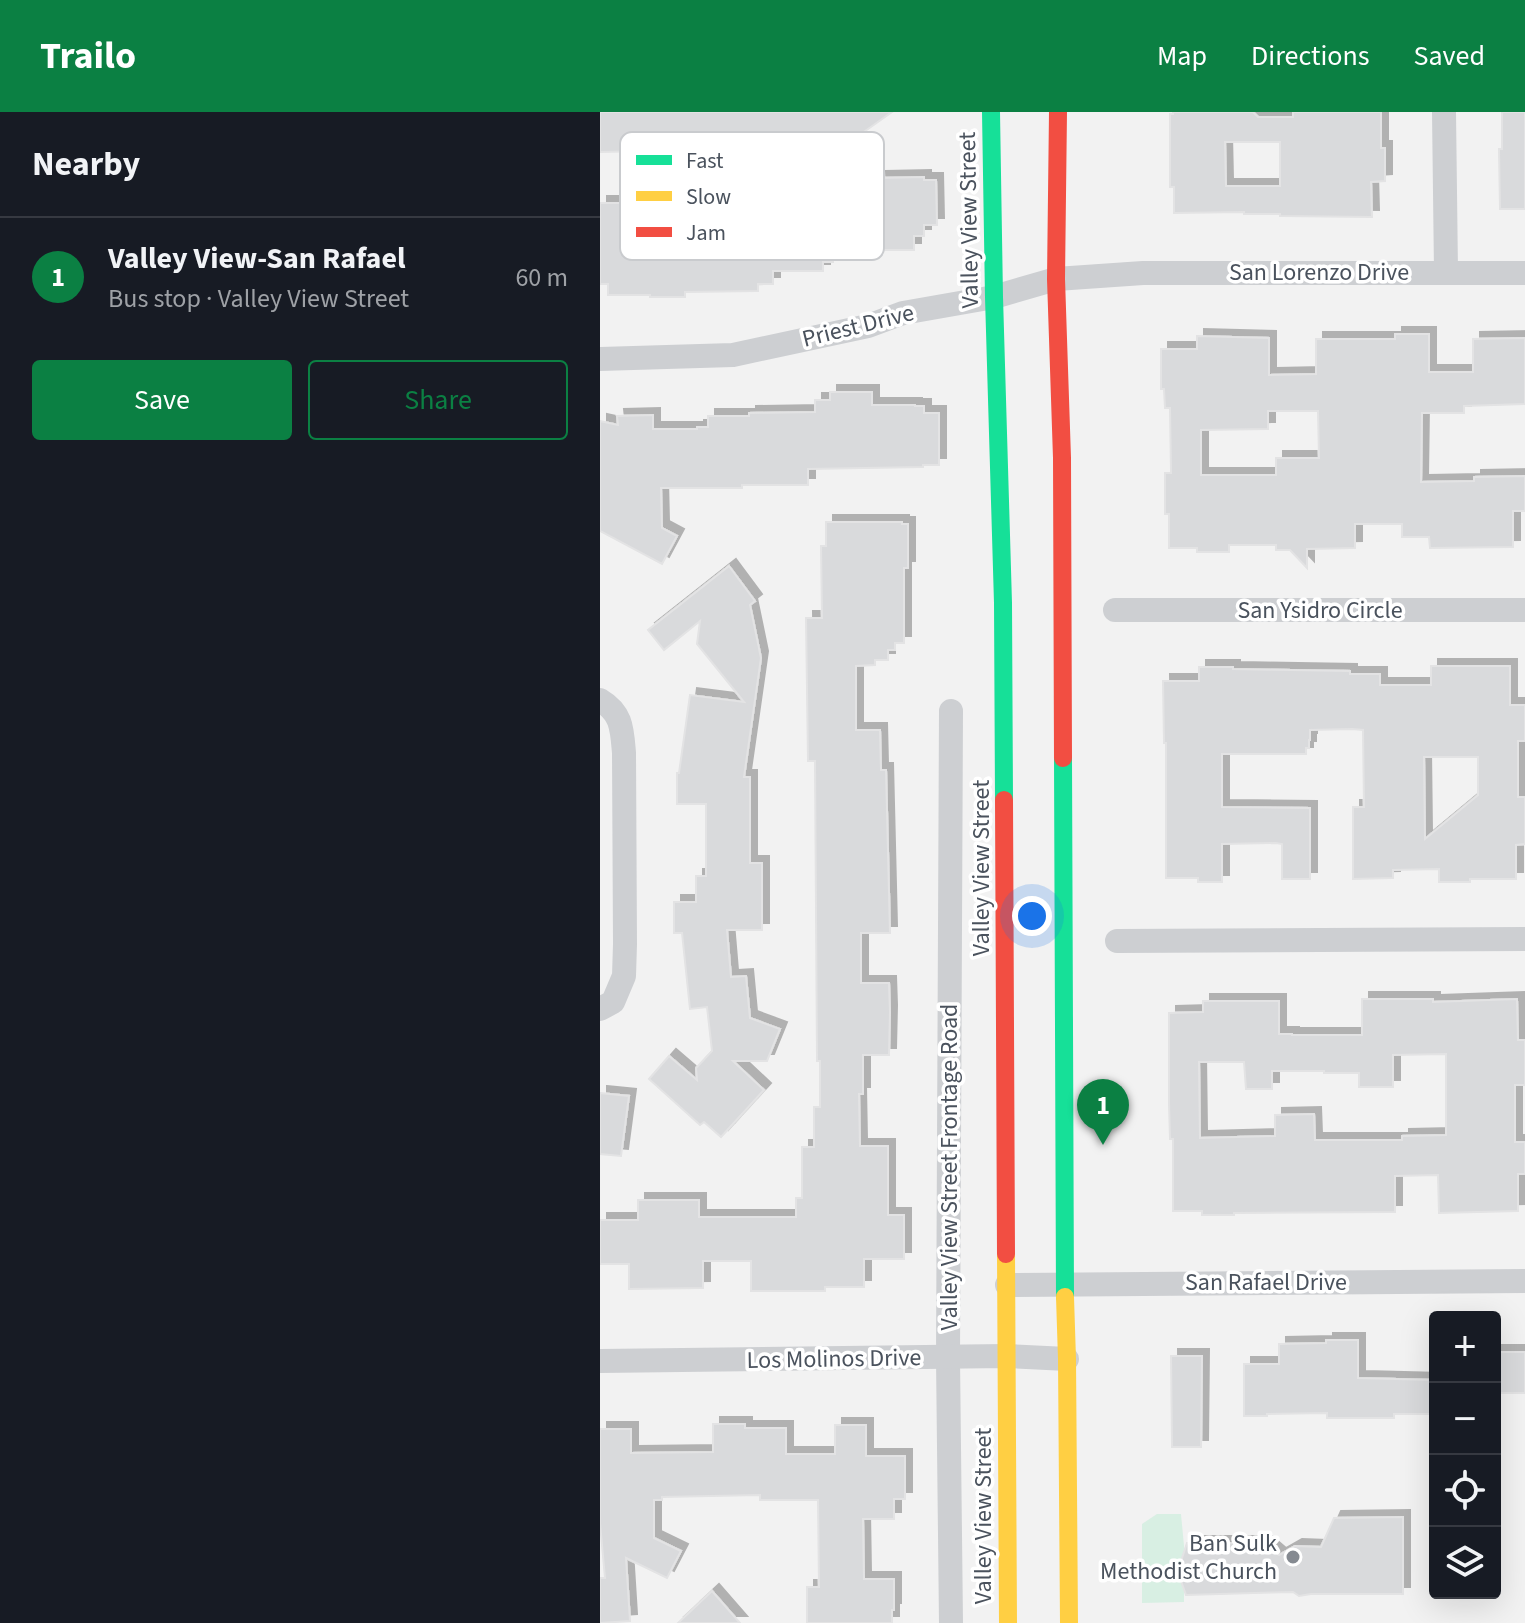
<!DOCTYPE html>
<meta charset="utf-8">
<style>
body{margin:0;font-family:"Source Sans 3",sans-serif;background:#242831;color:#f1f3f6}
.controls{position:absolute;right:24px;bottom:24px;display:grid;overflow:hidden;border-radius:8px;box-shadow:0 8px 32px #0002}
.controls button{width:72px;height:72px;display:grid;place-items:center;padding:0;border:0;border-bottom:2px solid #363941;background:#171b24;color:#f1f3f6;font:40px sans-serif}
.you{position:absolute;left:432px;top:804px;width:28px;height:28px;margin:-20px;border:6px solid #fff;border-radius:50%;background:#1a73e8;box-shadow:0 0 0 12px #1a73e833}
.badge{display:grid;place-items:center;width:52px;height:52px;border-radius:50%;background:#0b8043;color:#fff;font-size:26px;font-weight:700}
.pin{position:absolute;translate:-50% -66px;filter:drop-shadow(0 2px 4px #0008)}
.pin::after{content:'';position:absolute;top:42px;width:28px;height:24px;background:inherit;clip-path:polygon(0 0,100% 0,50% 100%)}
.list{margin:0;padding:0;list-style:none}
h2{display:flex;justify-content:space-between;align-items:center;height:104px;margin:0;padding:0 32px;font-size:34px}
h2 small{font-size:26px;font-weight:400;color:#9ea1a6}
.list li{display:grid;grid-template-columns:52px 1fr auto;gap:24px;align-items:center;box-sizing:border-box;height:120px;padding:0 32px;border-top:2px solid #363941}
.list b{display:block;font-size:30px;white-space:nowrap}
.list p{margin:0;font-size:26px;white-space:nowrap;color:#9ea1a6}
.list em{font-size:26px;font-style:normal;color:#9ea1a6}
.actions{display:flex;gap:16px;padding:24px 32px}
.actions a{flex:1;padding:18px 0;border:2px solid #0b8043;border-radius:8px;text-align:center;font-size:28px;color:#0b8043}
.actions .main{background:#0b8043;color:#fff}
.icon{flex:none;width:44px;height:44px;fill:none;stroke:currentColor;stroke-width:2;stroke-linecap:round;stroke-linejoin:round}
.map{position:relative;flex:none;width:925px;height:1511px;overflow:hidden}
header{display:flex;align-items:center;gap:48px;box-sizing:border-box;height:112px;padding:0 40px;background:#0b8043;color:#fff}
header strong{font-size:38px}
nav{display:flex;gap:44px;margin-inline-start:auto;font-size:28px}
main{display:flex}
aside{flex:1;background:#171b24}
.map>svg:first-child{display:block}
.green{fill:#d8efe3}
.building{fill:#d9dadc;stroke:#e3e3e4;stroke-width:2;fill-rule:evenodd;filter:url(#shadow)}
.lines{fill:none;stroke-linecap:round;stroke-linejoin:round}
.street{stroke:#cdcfd2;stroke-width:24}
.fast{stroke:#16e098;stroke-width:18}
.slow{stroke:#ffcf43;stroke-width:18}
.jam{stroke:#f24e42;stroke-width:18}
.poi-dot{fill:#858a91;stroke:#fff;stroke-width:3}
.labels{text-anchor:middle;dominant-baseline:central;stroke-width:7;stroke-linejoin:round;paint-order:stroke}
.street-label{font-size:24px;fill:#4a525d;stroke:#fff}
.poi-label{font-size:24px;fill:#4a525d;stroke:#fff;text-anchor:end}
.key{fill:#fff;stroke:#c9cbce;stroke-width:2}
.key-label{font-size:22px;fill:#4a525d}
</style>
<header>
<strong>Trailo</strong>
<nav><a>Map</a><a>Directions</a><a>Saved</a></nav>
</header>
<main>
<aside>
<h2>Nearby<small></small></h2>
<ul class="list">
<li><span class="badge">1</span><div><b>Valley View-San Rafael</b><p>Bus stop · Valley View Street</p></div><em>60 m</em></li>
</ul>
<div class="actions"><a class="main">Save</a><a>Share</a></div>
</aside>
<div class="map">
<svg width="925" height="1511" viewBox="0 0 925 1511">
<defs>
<filter id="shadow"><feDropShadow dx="7" dy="-7" stdDeviation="0" flood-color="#0004"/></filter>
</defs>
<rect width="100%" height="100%" fill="#f2f2f2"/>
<!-- green -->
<path class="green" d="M557 1402H581L584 1434V1490L542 1491V1412Z"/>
<!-- building -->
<g class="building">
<path d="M0 0H292L261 22 234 34 228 21 184 40H142V43L94 44V57H56V44H48V39L0 40Z"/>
<path d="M573 0H653L658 5H693V0H781V36H785V69L771 70 772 105 680 104V102H644V100L574 101V75H570V2H573ZM625 30H680V74H626Z"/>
<path d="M902 0H925V97H900L899 37H902Z"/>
<path d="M324 65V68H336L337 113H324V124H314V138H248V143H233V150H223V159H173V172H158V179L85 180V185H50V183H8V172H0V91H71V113H116V104L191 103V95H206V82H235V88H280L279 66Z"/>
<path d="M795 222H829V260H873V227L925 226V292L864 294V301H822L821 370 874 369V365L925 364V399H913V435L830 436 829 425H802V412H755V436L707 437V456L690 438H676V433H629V440H597V436H569V402H565V361H571L570 296H565L564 277H561V237H597V224L669 226V263L716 262V227H795ZM668 299H718L719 346H676V363H601V318L668 317Z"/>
<path d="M230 280H272V293H315V294H324V301H339V353H323V355L208 357V373H142V376H61L62 416 77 424 62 452 0 419V309L18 313 17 304 53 303V317H97V315H108V304H149V301L215 300V288H230Z"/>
<path d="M226 410H302V412H308V456H304V531H295V538H288V548H275V553L256 554V618H280L281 658H286L290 821H261V871H289L290 900 289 943H263V982H259L260 1034H288V1103H304V1147H264V1175H225V1179H151V1149H103V1176L29 1177V1152H0V1108H38V1088H99V1105H196V1086H202V1035H214V995H220V949H217L215 649H208L206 506H222L221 434H226Z"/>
<path d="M129 454 155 489 150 493 161 546 144 665H150V751H162V818H127L131 865 146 864 150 906 180 917 167 949H133L164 978 121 1025 104 1010 100 1013 49 967 69 944 97 968 96 956 112 939 107 895 90 897 82 821H74V790H96V764H106V692H77V661H79L90 583 144 590 97 532 100 509 64 538 48 518Z"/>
<path d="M831 554H910V593H925V629H918V685H925V732L916 733V767H870V770H839V757L793 758V766L753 767V695H764L763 618 752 617 710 618V628H709V636H706V642H622V695L710 696V767H682V732L676 731 622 732V770H598V766H566V631H564L563 569H599V555H633V557L750 559V562H780V573H831ZM824 645H878V683L825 727Z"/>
<path d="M762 887H833V890L917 887 918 928H925V973H915V1030H925V1062H918V1099L839 1101 838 1063 795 1064V1100L634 1101V1103H602V1099H573V1027H570L569 991V901L603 900V889H679V922H692V923H762ZM846 942V1023L802 1024V1028H715L714 1002 675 1003V1024L600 1026 599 950H644L646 977H672V959H724V961H759V975H793V943Z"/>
<path d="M0 981 29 984 21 1044 0 1042Z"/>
<path d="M726 1228H758V1266L835 1268V1302H794V1306H727V1301L667 1302V1304H644V1252H679V1232L726 1231Z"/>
<rect x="895" y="1240" width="30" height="41"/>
<path d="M571 1244H602L601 1335H572Z"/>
<path d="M113 1312H145V1316H186V1342H235V1313H266V1344H305V1387H294V1407H263L264 1467H294V1498H292V1511H207V1475H219L218 1388H160V1383L62 1385V1388H54V1426L81 1439 67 1466 26 1446 30 1509 0 1511V1466H5L0 1411V1317H31V1341L113 1340Z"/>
<path d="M803 1405V1482H711L699 1484 693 1480 586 1483 581 1469 582 1446 587 1431H665L679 1443 695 1434 721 1435 734 1406Z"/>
<path d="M112 1479 140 1511H78Z"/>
</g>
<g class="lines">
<!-- street -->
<g class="street">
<path d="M844 0 846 160"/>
<path d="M0 247 133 243 268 214 303 201 394 185 456 167 543 161H925"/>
<path d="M515 498H925"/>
<path d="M0 588C22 601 22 617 24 641L25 832 24 864 13 890 0 897"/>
<path d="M351 599 348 1246 351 1511"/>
<path d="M517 829 925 827"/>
<path d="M407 1173 925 1169"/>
<path d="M0 1249 406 1244 467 1247"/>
</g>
<!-- fast -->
<g class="fast">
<path d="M391 0 394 185 403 491 404 688"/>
<path d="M463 646 465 1185"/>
</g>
<!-- slow -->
<g class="slow">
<path d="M406 1142 408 1511"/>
<path d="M465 1185 467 1247 469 1511"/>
</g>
<!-- jam -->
<g class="jam">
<path d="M458 0 456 167 462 346 463 646"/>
<path d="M404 688 406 1142"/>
</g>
</g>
<!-- markers -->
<circle class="poi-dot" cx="693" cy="1445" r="8"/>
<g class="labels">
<!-- street labels -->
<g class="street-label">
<text transform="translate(369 108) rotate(-91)">Valley View Street</text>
<text x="719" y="160">San Lorenzo Drive</text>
<text transform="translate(258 214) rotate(-14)">Priest Drive</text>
<text x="720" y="498">San Ysidro Circle</text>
<text transform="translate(381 756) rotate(-90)">Valley View Street</text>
<text transform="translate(349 1055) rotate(-90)">Valley View Street Frontage Road</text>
<text x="666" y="1170">San Rafael Drive</text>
<text transform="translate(234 1247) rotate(-1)">Los Molinos Drive</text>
<text transform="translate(383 1404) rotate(-90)">Valley View Street</text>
</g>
<!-- poi labels -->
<g class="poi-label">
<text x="677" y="1431">Ban Sulk<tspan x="677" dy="28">Methodist Church</tspan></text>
</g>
</g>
<!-- legend -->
<rect x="20" y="20" width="264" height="128" rx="12" class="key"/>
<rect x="36" y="43" width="36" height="10" fill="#16e098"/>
<rect x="36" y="79" width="36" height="10" fill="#ffcf43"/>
<rect x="36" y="115" width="36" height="10" fill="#f24e42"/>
<g class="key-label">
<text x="86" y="56">Fast</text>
<text x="86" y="92">Slow</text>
<text x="86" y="128">Jam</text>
</g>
</svg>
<div class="controls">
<button>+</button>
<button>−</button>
<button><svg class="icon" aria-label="locate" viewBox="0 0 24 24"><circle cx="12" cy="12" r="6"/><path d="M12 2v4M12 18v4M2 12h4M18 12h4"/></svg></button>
<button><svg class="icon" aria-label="layers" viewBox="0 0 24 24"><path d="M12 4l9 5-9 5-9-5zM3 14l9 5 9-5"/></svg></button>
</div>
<div class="you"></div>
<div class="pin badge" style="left:503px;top:1033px">1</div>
</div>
</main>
